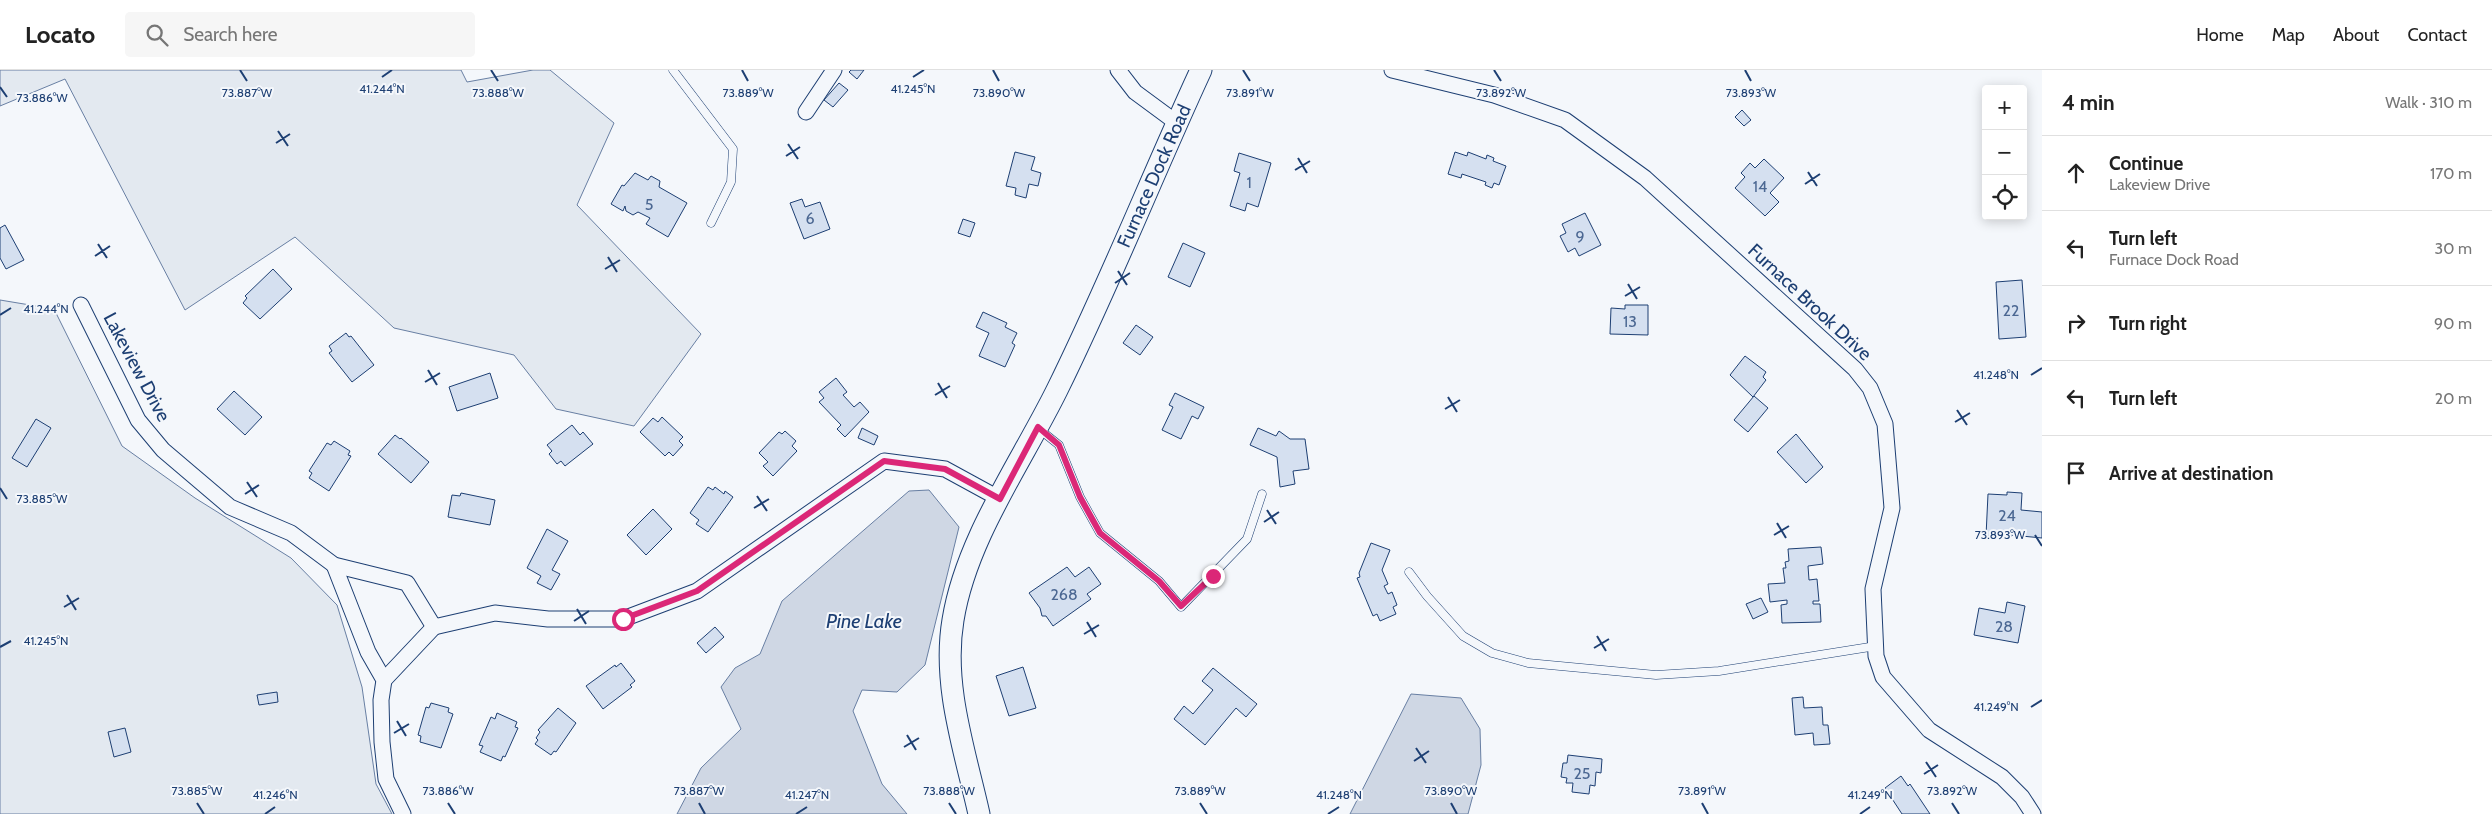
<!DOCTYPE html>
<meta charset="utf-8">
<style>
body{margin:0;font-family:Cabin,sans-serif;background:#f6f6f6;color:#222}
.controls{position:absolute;right:15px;top:15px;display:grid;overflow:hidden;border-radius:5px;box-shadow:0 2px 12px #0003}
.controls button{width:45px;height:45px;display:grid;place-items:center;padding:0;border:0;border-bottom:1px solid #e0e0e0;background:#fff;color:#222;font:25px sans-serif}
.stop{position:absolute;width:15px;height:15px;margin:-11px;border:4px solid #db2777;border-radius:50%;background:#fff}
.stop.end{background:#db2777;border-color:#fff;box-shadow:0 1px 5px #0008}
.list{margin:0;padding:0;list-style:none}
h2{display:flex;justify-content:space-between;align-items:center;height:65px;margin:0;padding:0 20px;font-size:21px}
h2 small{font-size:16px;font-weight:400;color:#767676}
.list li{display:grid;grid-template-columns:32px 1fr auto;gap:15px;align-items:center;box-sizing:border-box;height:75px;padding:0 20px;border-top:1px solid #e0e0e0}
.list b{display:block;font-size:19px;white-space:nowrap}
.list p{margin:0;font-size:16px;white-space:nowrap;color:#767676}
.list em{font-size:16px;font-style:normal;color:#767676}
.icon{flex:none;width:28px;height:28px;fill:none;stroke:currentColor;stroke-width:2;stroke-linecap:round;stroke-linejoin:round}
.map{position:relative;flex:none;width:2042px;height:744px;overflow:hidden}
header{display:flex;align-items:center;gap:30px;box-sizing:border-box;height:70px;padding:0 25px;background:#fff;border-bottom:1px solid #e0e0e0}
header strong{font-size:24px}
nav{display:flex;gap:28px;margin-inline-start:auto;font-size:18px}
.search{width:350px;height:45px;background:#f6f6f6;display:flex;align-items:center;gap:12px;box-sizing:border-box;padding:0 18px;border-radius:5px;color:#767676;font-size:19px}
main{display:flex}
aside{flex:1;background:#fff}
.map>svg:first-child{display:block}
.green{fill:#e3e9f0;stroke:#687fa3}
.water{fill:#cfd7e4;stroke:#687fa3}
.building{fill:#d5e0f0;stroke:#1d3f73}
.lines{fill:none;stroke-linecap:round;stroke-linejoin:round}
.lane-casing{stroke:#1d3f73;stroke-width:9}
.street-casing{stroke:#1d3f73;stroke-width:17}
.secondary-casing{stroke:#1d3f73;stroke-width:23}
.lane{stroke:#f4f7fb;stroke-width:8}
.street{stroke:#f4f7fb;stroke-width:15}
.secondary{stroke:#f4f7fb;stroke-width:21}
.route{stroke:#db2777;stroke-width:6}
.ticks{fill:none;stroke:#1d3f73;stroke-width:2}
.labels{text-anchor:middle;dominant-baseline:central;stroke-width:4;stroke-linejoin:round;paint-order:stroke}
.number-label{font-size:16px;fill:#4b6792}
.street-label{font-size:19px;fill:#1d3f73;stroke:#f4f7fb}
.water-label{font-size:20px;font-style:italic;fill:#1d3f73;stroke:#f4f7fb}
.ticks-label{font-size:12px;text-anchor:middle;fill:#1d3f73;stroke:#f4f7fb;stroke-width:4;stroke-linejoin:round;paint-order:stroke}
</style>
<header>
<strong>Locato</strong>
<div class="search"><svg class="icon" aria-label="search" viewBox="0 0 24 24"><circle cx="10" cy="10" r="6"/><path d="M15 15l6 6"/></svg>Search here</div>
<nav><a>Home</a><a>Map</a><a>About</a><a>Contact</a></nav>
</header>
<main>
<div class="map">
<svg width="2042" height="744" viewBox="0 0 2042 744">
<rect width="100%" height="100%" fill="#f4f7fb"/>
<!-- green -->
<g class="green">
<path d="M0 0H461L467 12 533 0H550L614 53 577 135 701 264 634 356 556 339 514 285 394 258 295 167 185 240 65 9 0 36Z"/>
<path d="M0 230 54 239 122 376 195 428 291 488 337 535 362 617 376 714 392 744H0Z"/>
</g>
<!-- water -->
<g class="water">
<path d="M929 420 959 457 925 595 897 622 862 620 853 641 882 714 907 744H677L701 698 741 659 721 617 735 598 760 584 782 531 909 421Z"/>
<path d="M1411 624 1461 628 1480 659 1481 695 1468 744H1350Z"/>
</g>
<!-- building -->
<g class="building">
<path d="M851 0H864L857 9 849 2Z"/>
<path d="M839 13 848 20 833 37 824 30Z"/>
<path d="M1742 40 1751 50 1744 56 1735 47Z"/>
<path d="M1015 82 1035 87 1031 100 1041 103 1038 116 1029 114 1026 128 1015 125 1016 118 1006 116Z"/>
<path d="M1455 82 1467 86 1468 82 1486 89 1487 85 1494 88 1493 91 1506 96 1499 115 1494 113 1492 118 1485 115 1486 112 1462 104 1461 108 1448 104Z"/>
<path d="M1239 83 1271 93 1258 137 1247 133 1245 141 1230 136 1240 103 1234 101Z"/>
<path d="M1764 89 1784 108 1770 123 1779 132 1765 146 1735 118 1745 107 1741 103 1750 93 1755 98Z"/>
<path d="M635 103 648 110 651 106 660 111 659 117 687 133 668 167 646 154 650 148 638 142 633 145 626 141 625 136 623 141 611 134 622 115 624 116Z"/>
<path d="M802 129 805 137 820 132 830 159 804 169 790 133Z"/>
<path d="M1585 143 1601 175 1579 186 1575 178 1568 182 1560 166 1566 163 1562 154Z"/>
<path d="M963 149 975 153 970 167 958 163Z"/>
<path d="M5 155 24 190 6 199 0 188V158Z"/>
<path d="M1183 173 1205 183 1190 217 1168 207Z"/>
<path d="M273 199 292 219 260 249 243 233 247 228 245 226Z"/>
<path d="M2022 210 2026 267 1999 269 1996 212Z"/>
<path d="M1625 235H1648V265L1610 264 1611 238 1625 239Z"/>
<path d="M983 242 1007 253 1005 257 1017 263 1012 273 1015 275 1005 297 979 286 989 263 976 257Z"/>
<path d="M1136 255 1153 267 1140 285 1123 273Z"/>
<path d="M346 263 349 267 351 266 374 295 352 312 329 283 332 281 329 276Z"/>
<path d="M1745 286 1766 302 1763 307 1766 310 1753 327 1730 305Z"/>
<path d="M490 303 498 328 457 341 449 317Z"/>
<path d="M836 308 847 322 843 325 854 337 860 332 869 342 845 367 837 359 841 355 819 332 824 328 819 322Z"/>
<path d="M234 321 262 347 245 365 217 339Z"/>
<path d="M1175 323 1204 337 1198 349 1192 346 1181 369 1162 360 1173 337 1169 335Z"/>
<path d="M1754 326 1768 338 1748 362 1734 350Z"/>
<path d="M662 347 683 367 679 371 683 375 673 386 669 382 665 386 640 362 653 348 658 352Z"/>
<path d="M36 349 51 358 27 397 12 388Z"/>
<path d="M572 355 580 365 583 362 593 374 565 396 561 391 557 394 549 384 552 381 547 375Z"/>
<path d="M862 358 878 366 874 375 858 368Z"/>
<path d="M1258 358 1276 366 1279 361 1290 369H1305L1309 399 1293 401 1295 414 1280 417 1277 387 1250 375Z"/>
<path d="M785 361 796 371 792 376 797 381 773 406 763 396 768 392 759 383 779 362 782 364Z"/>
<path d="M1796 364 1823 397 1806 413 1777 382Z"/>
<path d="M395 365 400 369 401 368 429 392 411 413 378 384Z"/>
<path d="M334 371 350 381 348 385 351 386 329 421 309 408 312 403 309 401 327 373 331 375Z"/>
<path d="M708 417 713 420 715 417 724 424 725 421 733 427 708 462 696 454 699 450 690 443Z"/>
<path d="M2007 422 2022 423 2021 440 2042 442V468L2011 465V467L1986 466 1988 424 2007 425Z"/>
<path d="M461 423 495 430 490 455 448 447 452 425 460 426Z"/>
<path d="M653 439 672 459 646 485 627 465Z"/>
<path d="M547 459 568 471 552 500 560 504 551 520 537 513 541 506 527 498Z"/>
<path d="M1371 473 1390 480 1382 500 1388 514 1384 516 1388 524 1392 522 1397 535 1393 537 1396 544 1380 551 1377 544 1373 546 1357 508 1360 507 1359 503Z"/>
<path d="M1821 477 1823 494 1808 496 1809 510 1817 509 1819 531H1813V534H1820L1821 552 1782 553 1781 535 1787 534V530L1770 532 1768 514 1785 513 1783 498H1786L1785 492 1789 491 1788 479Z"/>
<path d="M1067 497 1075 507 1089 497 1101 514 1087 524 1091 529 1053 556 1046 546H1042L1040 538 1029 523Z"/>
<path d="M1761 528 1768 542 1753 549 1746 534Z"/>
<path d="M2007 532 2025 536 2018 573 1974 565 1979 538 2005 543Z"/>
<path d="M715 557 724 567 706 583 697 573Z"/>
<path d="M621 593 635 611 630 615 632 617 603 639 586 616 615 595 616 597Z"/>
<path d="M1023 597 1036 638 1009 646 996 606Z"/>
<path d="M1213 598 1257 634 1246 647 1236 638 1205 675 1174 649 1184 636 1193 644 1213 620 1202 611Z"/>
<path d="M277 622 278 632 259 635 257 625Z"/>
<path d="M1803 627 1804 638 1822 637 1823 655H1828L1830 674 1814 675 1813 663 1795 665 1792 628Z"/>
<path d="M431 633 449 638 448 642 453 644 441 678 420 672 421 666 418 665 426 637 429 638Z"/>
<path d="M558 638 576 653 556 682 554 681 551 685 535 674 538 670 536 668 540 662 538 660Z"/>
<path d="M497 643 517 652 515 657 518 658 505 687 503 686 501 691 480 682 483 676 479 675 491 647 495 649Z"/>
<path d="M125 658 131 682 114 687 108 662Z"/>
<path d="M1568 685 1602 689 1601 703 1596 702 1595 716 1590 715 1589 724 1572 722 1573 713H1566L1567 708 1561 707 1563 693H1567Z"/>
<path d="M1901 706 1908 716 1910 714 1930 744H1902L1885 718Z"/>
</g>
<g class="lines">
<!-- lane casing -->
<g class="lane-casing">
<g id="lane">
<path d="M673 0 733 79 731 112 711 153"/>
<path d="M1039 359 1059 375 1080 427 1100 463 1159 511 1181 537 1247 469 1262 424"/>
<path d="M1409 502 1427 526 1463 566 1492 583 1528 593 1656 605 1719 601 1876 576"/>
</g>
</g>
<!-- street casing -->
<g class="street-casing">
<g id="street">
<path d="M1118 0 1135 22 1177 53"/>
<path d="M1392 0 1494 25 1565 50 1645 108 1855 299 1870 318 1885 354 1892 438 1873 519 1876 586 1883 607 1929 660 2002 707 2022 727 2033 744"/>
<path d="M806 42 834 0"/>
<path d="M81 235 138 350 163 380 230 437 291 463 334 495 407 513 434 557 495 543 548 549H623L697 521 884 391 945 399 1000 429"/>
<path d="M334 495 368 582 384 610 381 630 382 672 386 709 403 744"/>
<path d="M384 610 434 557"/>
</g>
</g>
<!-- secondary casing -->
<g class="secondary-casing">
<path id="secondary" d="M979 744C965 681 942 615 953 550 966 469 1021 393 1057 320 1109 215 1152 106 1201 0"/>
</g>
<!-- lane -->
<use href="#lane" class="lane"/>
<!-- street -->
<use href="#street" class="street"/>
<!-- secondary -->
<use href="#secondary" class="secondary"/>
</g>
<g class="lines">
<!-- route -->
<path class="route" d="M623 549 697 521 884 391 945 399 1000 429 1038 357 1059 375 1080 427 1100 463 1159 511 1181 536 1213 506"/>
</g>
<!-- ticks -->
<path class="ticks" d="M240 0 247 11M491 0 498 11M742 0 748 11M993 0 999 11M1243 0 1250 11M1494 0 1501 11M1745 0 1751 11M382 7 392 0M913 7 924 0M0 17 7 27M278 61 288 76M276 73 290 64M788 74 798 89M786 86 800 77M1298 88 1307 103M1295 100 1310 91M1808 102 1817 116M1805 114 1820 104M98 174 107 188M95 186 110 176M608 187 617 202M605 199 620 190M1118 201 1127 215M1115 213 1130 203M1628 214 1637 229M1625 226 1640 217M0 245 11 238M428 300 437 315M2031 305 2042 298M425 312 440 303M938 313 947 328M935 325 950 316M1448 327 1457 342M1445 339 1460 330M1957 340 1967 355M1955 352 1970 343M247 412 257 427M0 418 7 429M245 424 259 415M757 426 767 441M754 438 769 429M1267 440 1276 454M1264 452 1279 442M1777 453 1786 468M1774 465 1789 456M2035 465 2042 476M67 525 76 540M64 537 79 528M577 539 586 554M574 551 589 541M1087 552 1096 567M1084 564 1099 555M1597 566 1606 581M0 577 11 571M1594 578 1609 569M2031 637 2042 630M397 651 406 666M394 663 409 654M907 665 916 680M904 677 919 668M1416 678 1426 693M1414 691 1429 681M1926 692 1936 707M1924 704 1938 695M197 733 204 744M448 733 455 744M699 733 705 744M949 733 956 744M1200 733 1207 744M1451 733 1457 744M1702 733 1708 744M1952 733 1959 744M265 744 275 737M796 744 807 737M1328 744 1339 737M1860 744 1870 737"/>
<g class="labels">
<!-- number labels -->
<g class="number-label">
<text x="1249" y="112">1</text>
<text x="1760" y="116">14</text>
<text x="649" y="134">5</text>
<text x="810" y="148">6</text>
<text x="1580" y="166">9</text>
<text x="2011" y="240">22</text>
<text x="1630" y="251">13</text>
<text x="2007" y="445">24</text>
<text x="1064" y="524">268</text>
<text x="2004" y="556">28</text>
<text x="1582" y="703">25</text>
</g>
<!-- street labels -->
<g class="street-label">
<text transform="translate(1154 106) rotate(-66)">Furnace Dock Road</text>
<text transform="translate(1810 232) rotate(43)">Furnace Brook Drive</text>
<text transform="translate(137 297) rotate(62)">Lakeview Drive</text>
</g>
<!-- water labels -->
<g class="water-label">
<text x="864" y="551">Pine Lake</text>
</g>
</g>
<g class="ticks-label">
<text x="382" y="23">41.244°N</text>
<text x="913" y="23">41.245°N</text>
<text x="247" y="27">73.887°W</text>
<text x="498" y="27">73.888°W</text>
<text x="748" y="27">73.889°W</text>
<text x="999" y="27">73.890°W</text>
<text x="1250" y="27">73.891°W</text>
<text x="1501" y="27">73.892°W</text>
<text x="1751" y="27">73.893°W</text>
<text x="42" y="32">73.886°W</text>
<text x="46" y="243">41.244°N</text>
<text x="1996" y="309">41.248°N</text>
<text x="42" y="433">73.885°W</text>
<text x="2000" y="469">73.893°W</text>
<text x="46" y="575">41.245°N</text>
<text x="1996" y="641">41.249°N</text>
<text x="197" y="725">73.885°W</text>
<text x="448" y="725">73.886°W</text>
<text x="699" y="725">73.887°W</text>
<text x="949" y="725">73.888°W</text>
<text x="1200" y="725">73.889°W</text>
<text x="1451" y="725">73.890°W</text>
<text x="1702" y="725">73.891°W</text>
<text x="1952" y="725">73.892°W</text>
<text x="275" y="729">41.246°N</text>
<text x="807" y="729">41.247°N</text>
<text x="1339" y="729">41.248°N</text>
<text x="1870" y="729">41.249°N</text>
</g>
</svg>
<div class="controls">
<button>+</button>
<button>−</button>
<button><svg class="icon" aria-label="locate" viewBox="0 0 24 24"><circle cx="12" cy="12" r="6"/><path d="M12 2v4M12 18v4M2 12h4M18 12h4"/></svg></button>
</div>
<div class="stop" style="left:623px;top:549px"></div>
<div class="stop end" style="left:1213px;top:506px"></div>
</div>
<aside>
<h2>4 min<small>Walk · 310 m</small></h2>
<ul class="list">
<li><svg class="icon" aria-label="ahead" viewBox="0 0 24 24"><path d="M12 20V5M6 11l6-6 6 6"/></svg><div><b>Continue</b><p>Lakeview Drive</p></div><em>170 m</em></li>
<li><svg class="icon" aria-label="left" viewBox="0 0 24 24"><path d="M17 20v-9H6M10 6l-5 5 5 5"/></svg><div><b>Turn left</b><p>Furnace Dock Road</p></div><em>30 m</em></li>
<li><svg class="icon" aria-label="right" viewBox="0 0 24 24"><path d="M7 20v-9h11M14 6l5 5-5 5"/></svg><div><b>Turn right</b></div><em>90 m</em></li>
<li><svg class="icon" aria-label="left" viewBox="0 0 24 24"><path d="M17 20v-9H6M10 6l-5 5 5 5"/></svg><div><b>Turn left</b></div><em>20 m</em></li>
<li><svg class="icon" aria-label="arrive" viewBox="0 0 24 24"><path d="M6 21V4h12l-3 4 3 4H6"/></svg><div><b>Arrive at destination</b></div></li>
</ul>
</aside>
</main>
